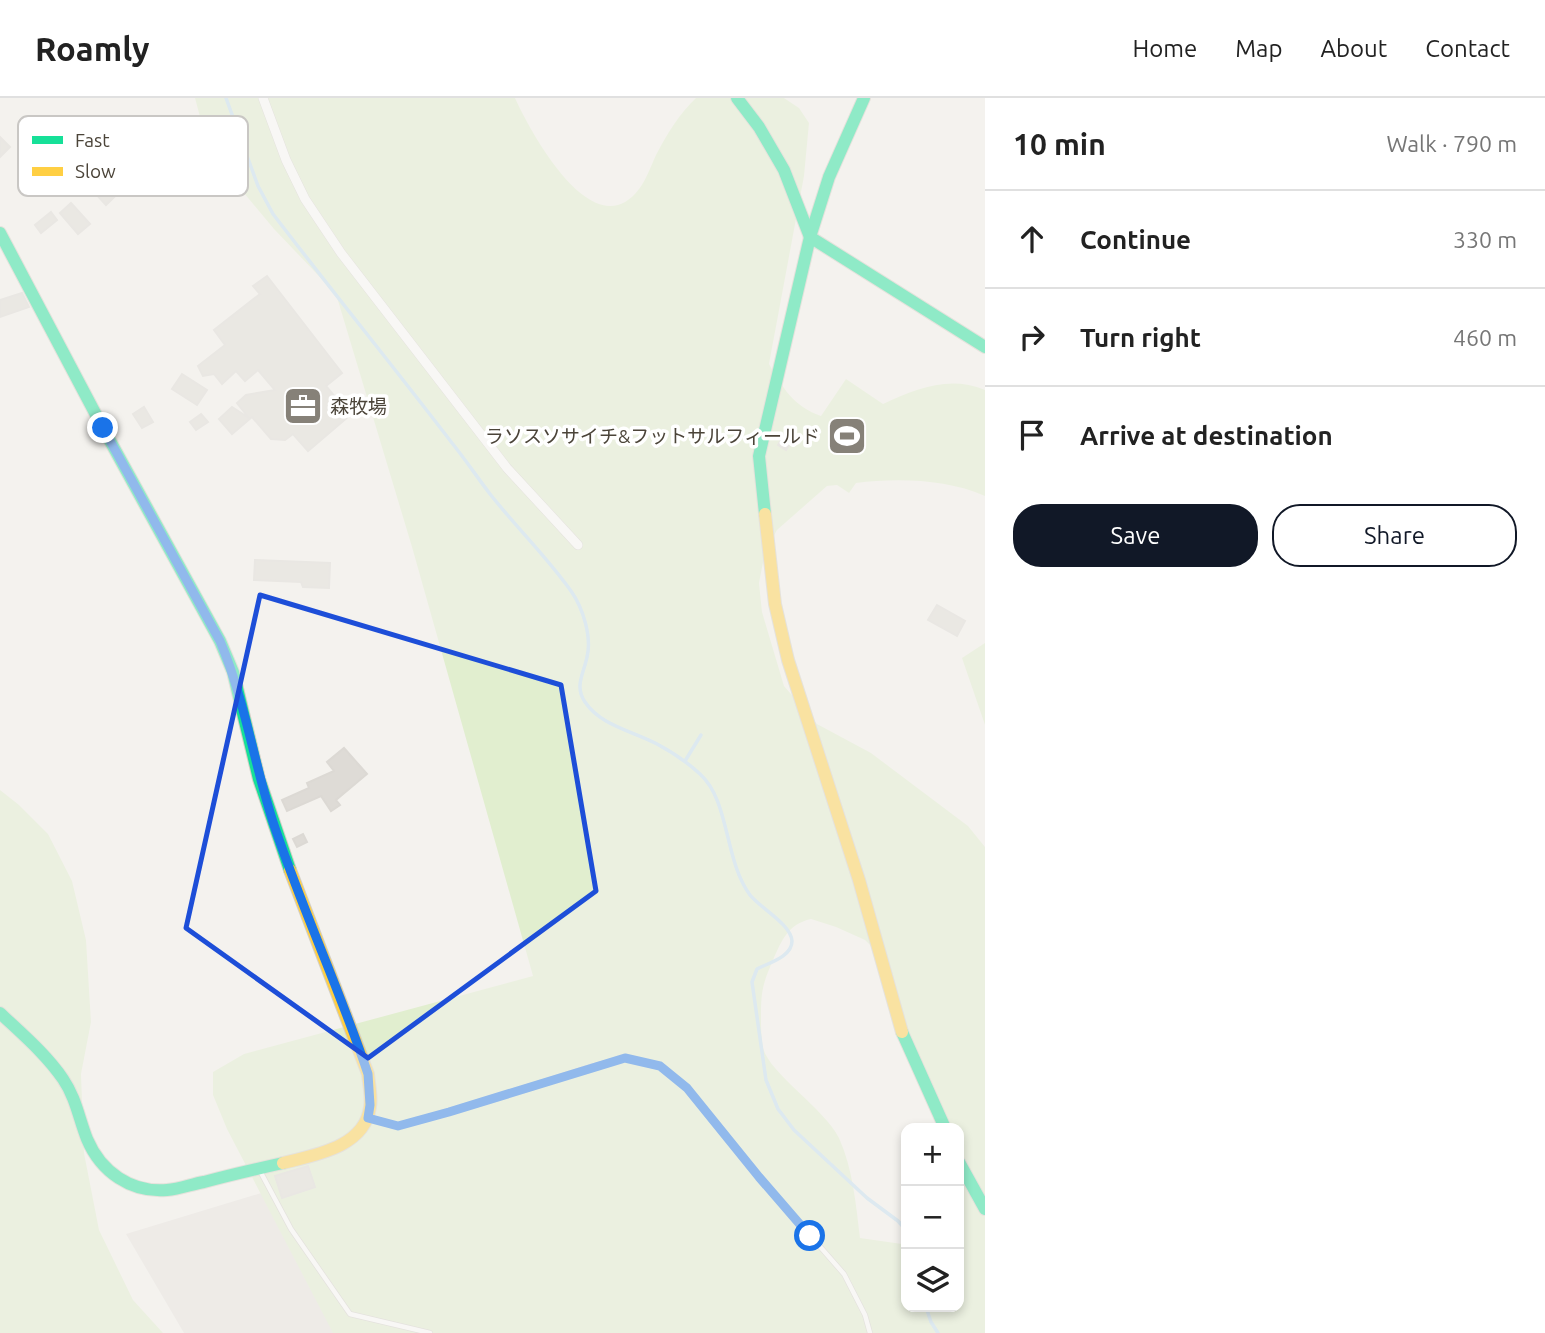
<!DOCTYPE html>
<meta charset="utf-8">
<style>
body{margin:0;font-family:Ubuntu,"Noto Sans JP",sans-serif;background:#f6f6f6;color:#222}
.controls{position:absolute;right:21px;bottom:21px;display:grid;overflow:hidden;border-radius:14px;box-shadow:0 4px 10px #0003}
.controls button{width:63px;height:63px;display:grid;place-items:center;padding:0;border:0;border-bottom:2px solid #e0e0e0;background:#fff;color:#222;font:35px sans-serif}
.stop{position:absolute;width:21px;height:21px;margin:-16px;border:5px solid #1a73e8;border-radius:50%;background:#fff}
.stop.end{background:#1a73e8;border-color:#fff;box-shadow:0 2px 7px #0008}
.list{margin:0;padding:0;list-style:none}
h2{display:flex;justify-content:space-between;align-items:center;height:91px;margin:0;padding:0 28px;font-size:30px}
h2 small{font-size:23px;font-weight:400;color:#767676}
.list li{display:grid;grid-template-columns:46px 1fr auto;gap:21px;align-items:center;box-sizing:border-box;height:98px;padding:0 28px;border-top:2px solid #e0e0e0}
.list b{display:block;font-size:26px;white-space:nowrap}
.list em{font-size:23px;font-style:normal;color:#767676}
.actions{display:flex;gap:14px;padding:21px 28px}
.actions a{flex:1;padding:16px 0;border:2px solid #111827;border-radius:28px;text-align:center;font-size:24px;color:#111827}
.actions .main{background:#111827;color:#fff}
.icon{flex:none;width:38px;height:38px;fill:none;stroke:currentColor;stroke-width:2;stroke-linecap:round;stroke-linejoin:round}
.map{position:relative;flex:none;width:985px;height:1235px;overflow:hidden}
header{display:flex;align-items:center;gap:42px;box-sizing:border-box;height:98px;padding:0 35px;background:#fff;border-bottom:2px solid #e0e0e0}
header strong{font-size:33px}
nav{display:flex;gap:38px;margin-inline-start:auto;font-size:24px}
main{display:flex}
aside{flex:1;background:#fff}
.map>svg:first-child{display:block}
.industrial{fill:#e6e2de}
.green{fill:#e1eecf;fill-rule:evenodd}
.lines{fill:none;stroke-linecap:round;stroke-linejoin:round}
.stream{stroke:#c0ddf1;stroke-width:3.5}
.building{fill:#dedbd6;stroke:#dcd9d4;stroke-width:2}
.lane-casing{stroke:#d2d0cb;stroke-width:6}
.street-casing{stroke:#d2d0cb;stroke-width:10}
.fast-casing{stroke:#d3cfc5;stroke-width:14}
.slow-casing{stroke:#d3cfc5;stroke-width:14}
.lane{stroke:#fdfdfc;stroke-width:4.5}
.street{stroke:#fdfdfc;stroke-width:9}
.fast{stroke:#16e098;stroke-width:12}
.slow{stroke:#ffcf43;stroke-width:12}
.route{stroke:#1a73e8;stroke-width:9}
.marked{fill:none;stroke:#1d4ed8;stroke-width:5;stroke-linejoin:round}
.labels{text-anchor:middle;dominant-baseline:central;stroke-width:7;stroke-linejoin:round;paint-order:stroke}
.poi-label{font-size:19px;fill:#4b4439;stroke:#fff;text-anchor:start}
.key{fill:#fff;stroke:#c9c7c4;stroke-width:2}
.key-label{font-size:19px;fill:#4b4439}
</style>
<header>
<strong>Roamly</strong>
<nav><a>Home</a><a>Map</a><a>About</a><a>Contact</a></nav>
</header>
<main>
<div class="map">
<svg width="985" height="1235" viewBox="0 0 985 1235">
<rect width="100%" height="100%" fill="#f4f2ee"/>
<!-- industrial -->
<path class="industrial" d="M641 980 829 1235H184L126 1136Z"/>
<!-- green -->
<g class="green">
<path d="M195 0H515C531 35 594 151 639 91 646 82 651 68 656 57 667 36 679 16 696 0H784L799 10 809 25 804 78 769 266C783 290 793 308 821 318L846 281 883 306C916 291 949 277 985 292V398C946 381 897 380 856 385L849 395 837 387 827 388 777 432 765 454 759 485 762 514 784 588 817 626 871 655 968 728 985 749V1235H333L227 1031 213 997V974L244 956 533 878 412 449 336 196 274 131 209 53ZM811 821 836 829 865 842 888 865 897 893 900 922 924 986 942 1009 947 1030H959V1209H906V1144L902 1146 860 1140C856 1107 853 1071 839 1040 824 1010 770 976 763 950 761 940 761 929 761 918 761 893 763 885 773 862 782 842 788 826 811 821Z"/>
<path d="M985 545V627L962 560Z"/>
<path d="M0 692 19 707 48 736 72 783 86 842 91 924 81 976 84 1055 99 1132 133 1202 163 1235H0Z"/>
</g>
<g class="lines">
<!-- stream -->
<g class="stream">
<path d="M226 0 258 88 273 116C332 193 393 268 452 345 465 361 477 379 490 396 516 429 547 459 571 493 583 510 592 539 587 559 584 575 574 588 585 604 601 628 633 633 657 646 672 654 687 664 700 676 730 703 724 762 750 797 759 809 791 826 792 843 792 859 768 865 757 871L752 884 766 982 778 1011 794 1032 867 1100 898 1123 906 1132"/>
<path d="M685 663 701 637"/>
<path d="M926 1209 931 1224 938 1235"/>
</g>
</g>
<!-- building -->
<g class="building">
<path d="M0 39 10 49 0 59Z"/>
<path d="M125 45 146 68 106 107 96 96 104 89 89 72 97 65 100 68Z"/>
<path d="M71 105 90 126 78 136 60 115Z"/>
<path d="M51 114 57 122 41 135 35 127Z"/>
<path d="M267 178 342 275 326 288 336 300 333 302 348 319 308 353 293 336 285 342 271 341 252 319 232 336 219 321 232 309 249 320 237 305 246 297 275 292 258 272 245 283 236 273 222 286 214 276 203 278 198 268 225 247 214 232 260 196 253 188Z"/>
<path d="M22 195 29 209 0 219V202Z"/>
<path d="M182 276 207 292 197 307 172 291Z"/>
<path d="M144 309 153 324 142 330 133 316Z"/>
<path d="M201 316 208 324 196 332 190 324Z"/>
<path d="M788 331 796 336 786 352 778 347Z"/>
<path d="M255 462 330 465 329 490 303 489 301 484 254 482Z"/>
<path d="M937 507 965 523 957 538 928 522Z"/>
<path d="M344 650 367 676 336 702 340 707 331 713 321 698 287 713 282 702 309 690 307 685 334 673 327 664Z"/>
<path d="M303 736 307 744 297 749 293 741Z"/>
<path d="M308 1068 315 1089 282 1100 275 1078Z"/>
</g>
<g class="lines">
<!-- lane casing -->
<g class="lane-casing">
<g id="lane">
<path d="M369 1020 398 1028 449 1014 590 969 625 960 660 968 687 990 759 1079 844 1176 865 1217 870 1235"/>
<path d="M259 1071 291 1131 350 1216 430 1235"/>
</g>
</g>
<!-- street casing -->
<g class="street-casing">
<path id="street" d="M263 0 286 62 305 101 341 155 507 370 578 447"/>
</g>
<!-- fast casing -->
<g class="fast-casing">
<g id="fast">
<path d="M737 0 759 29 784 72 810 139 985 249"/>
<path d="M0 135 103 330 220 543 233 574 259 681 290 772"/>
<path d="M765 416 759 358 810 139 829 79 864 0"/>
<path d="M0 915C22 936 46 956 63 981 76 1000 79 1021 87 1041 101 1074 131 1095 167 1092 180 1091 192 1086 204 1084 230 1077 256 1071 283 1065"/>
<path d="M902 934 945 1030"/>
<path d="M959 1064 985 1111"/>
</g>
</g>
<!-- slow casing -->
<g class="slow-casing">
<g id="slow">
<path d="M765 416 775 506 788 562 859 782 902 934"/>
<path d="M283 1065C315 1057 365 1049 370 1009 372 999 369 987 368 976L290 772"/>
</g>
</g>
<!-- lane -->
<use href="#lane" class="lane"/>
<!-- street -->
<use href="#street" class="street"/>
<!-- fast -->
<use href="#fast" class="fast"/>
<!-- slow -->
<use href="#slow" class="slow"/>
</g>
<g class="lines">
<!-- route -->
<path class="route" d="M103 330 220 543C245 602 254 666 274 727 302 811 340 892 368 976L370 1007 368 1020 398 1028 449 1014 625 960 660 968 687 990 759 1079 810 1138"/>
</g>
<!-- marked area -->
<path d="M0 0H985V1235H0ZM260 497 561 587 596 793 368 960 186 830Z" fill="#f4f2ee" fill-opacity=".55" fill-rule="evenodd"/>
<path class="marked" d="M260 497 561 587 596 793 368 960 186 830Z"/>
<!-- icons -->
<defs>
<g id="office-square" transform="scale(2.0125)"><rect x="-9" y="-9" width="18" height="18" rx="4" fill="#868178" stroke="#fff"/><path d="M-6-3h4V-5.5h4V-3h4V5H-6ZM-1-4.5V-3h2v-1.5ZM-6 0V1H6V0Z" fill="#fff"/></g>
<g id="stadium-square" transform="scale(2.0125)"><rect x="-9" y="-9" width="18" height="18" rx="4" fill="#868178" stroke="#fff"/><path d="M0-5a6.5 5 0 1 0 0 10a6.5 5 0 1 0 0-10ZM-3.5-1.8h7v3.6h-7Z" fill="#fff"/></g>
</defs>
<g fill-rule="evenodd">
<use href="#office-square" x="303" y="308"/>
<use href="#stadium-square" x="847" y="338"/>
</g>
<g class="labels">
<!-- poi labels -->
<g class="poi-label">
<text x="330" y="308">森牧場</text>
<text x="820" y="338" text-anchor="end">ラソスソサイチ&amp;フットサルフィールド</text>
</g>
</g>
<!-- legend -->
<rect x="18" y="18" width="230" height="80" rx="10" class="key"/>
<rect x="32" y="38" width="31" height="8" fill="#16e098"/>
<rect x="32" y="69" width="31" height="9" fill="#ffcf43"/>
<g class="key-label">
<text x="75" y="49">Fast</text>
<text x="75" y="80">Slow</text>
</g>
</svg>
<div class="controls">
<button>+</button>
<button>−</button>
<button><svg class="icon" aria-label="layers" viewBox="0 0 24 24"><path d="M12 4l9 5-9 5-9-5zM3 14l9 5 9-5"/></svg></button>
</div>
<div class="stop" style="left:810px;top:1138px"></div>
<div class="stop end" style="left:103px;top:330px"></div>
</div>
<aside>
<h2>10 min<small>Walk · 790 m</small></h2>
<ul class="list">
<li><svg class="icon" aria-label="ahead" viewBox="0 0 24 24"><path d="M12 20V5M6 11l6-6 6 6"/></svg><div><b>Continue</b></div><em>330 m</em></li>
<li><svg class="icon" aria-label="right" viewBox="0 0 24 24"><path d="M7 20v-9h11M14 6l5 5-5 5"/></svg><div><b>Turn right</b></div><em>460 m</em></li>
<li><svg class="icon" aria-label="arrive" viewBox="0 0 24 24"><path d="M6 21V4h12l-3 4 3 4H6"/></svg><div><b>Arrive at destination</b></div></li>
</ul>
<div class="actions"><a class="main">Save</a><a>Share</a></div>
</aside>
</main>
